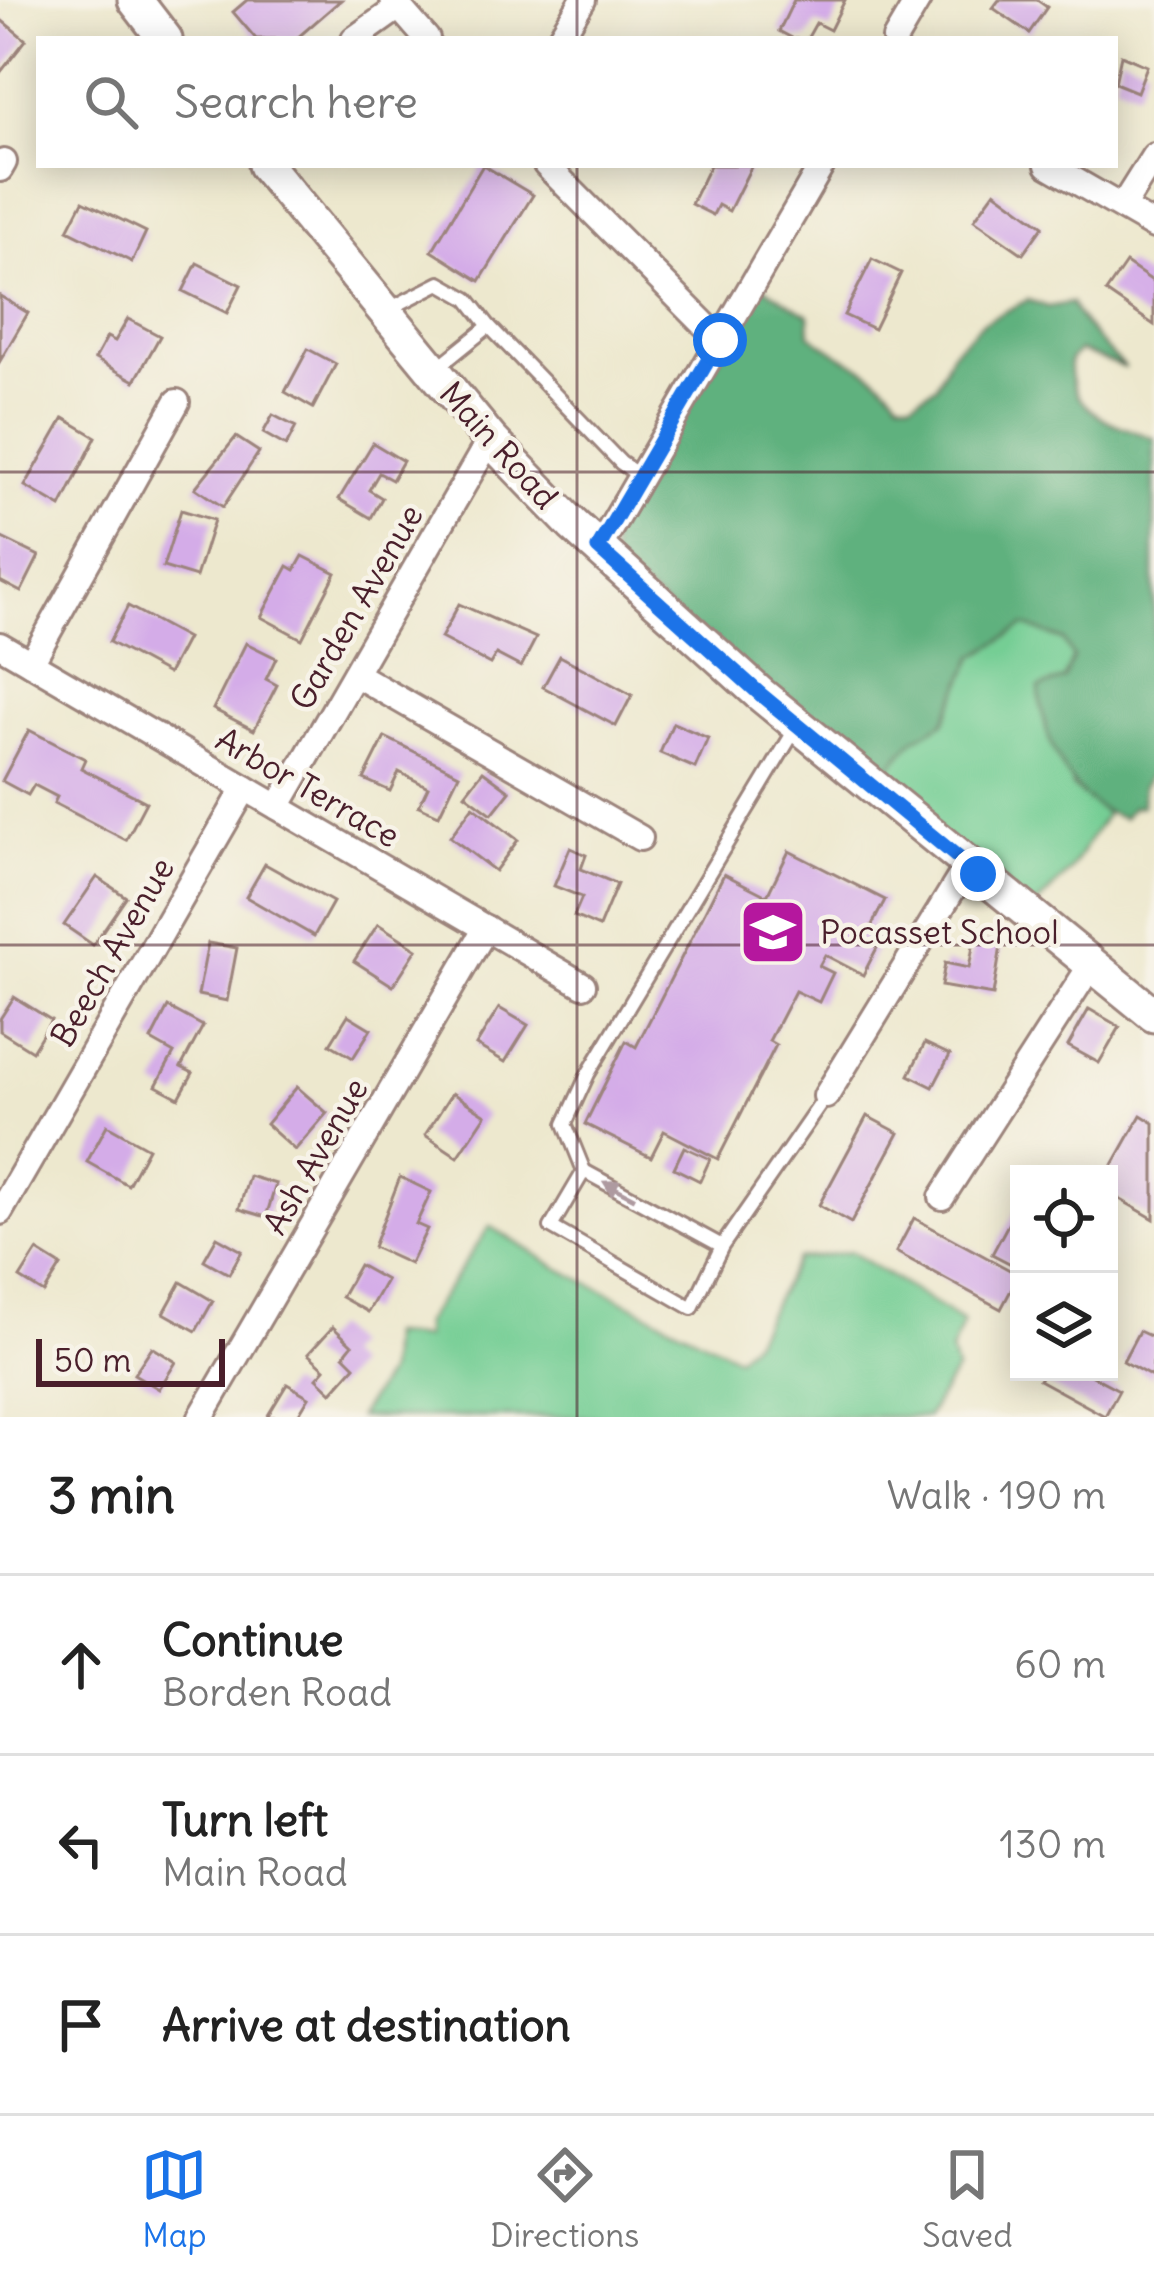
<!DOCTYPE html>
<meta charset="utf-8">
<style>
body{margin:0;font-family:Delius,sans-serif;background:#f6f6f6;color:#222}
.controls{position:absolute;right:36px;bottom:36px;display:grid;overflow:hidden;border-radius:0px;box-shadow:0 6px 30px #0003}
.controls button{width:108px;height:108px;display:grid;place-items:center;padding:0;border:0;border-bottom:3px solid #e0e0e0;background:#fff;color:#222;font:60px sans-serif}
.scale{position:absolute;left:36px;bottom:30px;width:189px;box-sizing:border-box;padding-left:12px;border:6px solid #4a1f2b;border-top:0;font-size:33px;line-height:42px;white-space:nowrap;color:#4a1f2b;-webkit-text-stroke:9px #f7f3e8;paint-order:stroke}
.stop{position:absolute;width:36px;height:36px;margin:-27px;border:9px solid #1a73e8;border-radius:50%;background:#fff}
.stop.end{background:#1a73e8;border-color:#fff;box-shadow:0 3px 12px #0008}
.list{margin:0;padding:0;list-style:none}
h2{display:flex;justify-content:space-between;align-items:center;height:156px;margin:0;padding:0 48px;font-size:51px}
h2 small{font-size:39px;font-weight:400;color:#767676}
.list li{display:grid;grid-template-columns:78px 1fr auto;gap:36px;align-items:center;box-sizing:border-box;height:180px;padding:0 48px;border-top:3px solid #e0e0e0}
.list b{display:block;font-size:45px;white-space:nowrap}
.list p{margin:0;font-size:39px;white-space:nowrap;color:#767676}
.list em{font-size:39px;font-style:normal;color:#767676}
.icon{flex:none;width:66px;height:66px;fill:none;stroke:currentColor;stroke-width:2;stroke-linecap:round;stroke-linejoin:round}
.map{position:relative;flex:none;width:1154px;height:1417px;overflow:hidden}
.search{position:absolute;background:#fff;box-shadow:0 6px 30px #0003;left:36px;right:36px;top:36px;height:132px;display:flex;align-items:center;gap:30px;box-sizing:border-box;padding:0 42px;border-radius:0px;color:#767676;font-size:45px}
.sheet{height:696px;background:#fff}
nav{display:flex;justify-content:space-around;align-items:center;box-sizing:border-box;height:168px;border-top:3px solid #e0e0e0;background:#fff;font-size:33px;color:#767676}
nav a{display:grid;justify-items:center;gap:6px}
nav .on{color:#1a73e8}
.map>svg:first-child{display:block}
.green{fill:#74ce94;stroke:#5f7660;stroke-width:3}
.forest{fill:#5fb17e;stroke:#546854;stroke-width:3}
.building{fill:#d4ace8}
.lines{fill:none;stroke-linecap:round;stroke-linejoin:round}
.lane-casing{stroke:#9c847c;stroke-width:18}
.street-casing{stroke:#9c847c;stroke-width:30}
.secondary-casing{stroke:#9c847c;stroke-width:39}
.lane{stroke:#fff;stroke-width:12}
.street{stroke:#fff;stroke-width:24}
.secondary{stroke:#fff;stroke-width:33}
.oneway{fill:#ae9aa0}
.route{stroke:#1a73e8;stroke-width:15}
.grid{fill:none;stroke:#4a1f2b;stroke-width:3;stroke-opacity:0.55}
.labels{text-anchor:middle;dominant-baseline:central;stroke-width:9;stroke-linejoin:round;paint-order:stroke}
.street-label{font-size:33px;fill:#4a1f2b;stroke:#f7f3e8}
.poi-label{font-size:33px;fill:#4a1f2b;stroke:#f7f3e8;text-anchor:start}
</style>
<div class="map">
<svg width="1154" height="1417" viewBox="0 0 1154 1417">
<rect width="100%" height="100%" fill="#f7f3e8"/>
<filter id="ink" filterUnits="userSpaceOnUse"><feTurbulence type="fractalNoise" baseFrequency=".00833" numOctaves="2"/><feDisplacementMap in="SourceGraphic" scale="24" xChannelSelector="R" yChannelSelector="G"/><feConvolveMatrix kernelMatrix="1 2 1 2 8 2 1 2 1" color-interpolation-filters="sRGB"/></filter>
<filter id="wash" filterUnits="userSpaceOnUse"><feTurbulence type="fractalNoise" baseFrequency=".004" numOctaves="4" result="noise"/><feDisplacementMap in="SourceGraphic" scale="48" xChannelSelector="R" yChannelSelector="G"/><feGaussianBlur stdDeviation="2.7" result="paint"/><feColorMatrix in="noise" values="0 0 0 0 0 0 0 0 0 0 0 0 0 0 0 0 0 1.4 0 .05"/><feComposite in="paint" operator="in"/></filter>
<g filter="url(#wash)">
<rect width="100%" height="100%" fill="#ede8ce"/>
<!-- green -->
<g class="green">
<path d="M1025 625 1063 640 1073 657 1064 679 1072 786 1106 814 1069 872 1029 913 875 784 914 739 944 722 973 657Z"/>
<path d="M490 1226 558 1268 737 1357 754 1339 797 1259 851 1252 963 1322 951 1352 956 1370 927 1417H358L387 1373 389 1335 424 1338V1323Z"/>
</g>
<!-- forest -->
<path class="forest" d="M762 286 809 315 810 334C839 360 876 367 899 399L912 401 936 386 951 353 982 323 1028 300 1048 307 1071 303C1075 318 1113 358 1126 368L1079 351 1070 360C1066 412 1115 425 1154 438V769L1143 786 1142 806 1132 807 1123 818C1070 806 1042 738 1039 688L1064 679 1073 657 1063 640 1025 626 974 657 944 722 914 739 875 784 612 561 611 536Z"/>
<g id="blocks">
<!-- building -->
<g class="building">
<path d="M247 0H341L296 39H256L233 12Z"/>
<path d="M794 0H845L830 30 816 23 807 39H794L779 31Z"/>
<path d="M999 0H1037L1047 7 1029 33 993 8Z"/>
<path d="M0 19 26 40 0 73Z"/>
<path d="M1121 55 1147 66 1137 92 1115 83Z"/>
<path d="M483 165 533 195 480 281 432 251Z"/>
<path d="M710 165H752L729 211 718 205 713 215 691 204Z"/>
<path d="M995 191 1043 226 1023 254 974 220Z"/>
<path d="M83 201 146 232 132 262 68 230Z"/>
<path d="M872 259 901 273 874 329 844 315Z"/>
<path d="M197 263 241 285 227 313 183 291Z"/>
<path d="M1126 263 1154 282V325L1106 292Z"/>
<path d="M0 296 28 313 0 361Z"/>
<path d="M128 319 160 336 135 381 95 359 107 337 115 341Z"/>
<path d="M308 349 336 364 313 408 285 392Z"/>
<path d="M273 415 296 427 286 446 263 433Z"/>
<path d="M64 418 96 437 61 507 25 486Z"/>
<path d="M236 437 259 452 223 507 195 488Z"/>
<path d="M373 443 403 461 392 480 379 473 369 490 382 498 371 518 339 499Z"/>
<path d="M181 510 214 520 196 577 163 567Z"/>
<path d="M0 537 39 556 21 592 0 581Z"/>
<path d="M303 556 336 573 302 639 261 617 288 566 295 570Z"/>
<path d="M459 604 536 638 521 667 496 654 490 664 441 638Z"/>
<path d="M128 606 187 638 168 674 109 642Z"/>
<path d="M246 643 276 658 266 679 277 685 254 730 213 709Z"/>
<path d="M560 656 632 695 616 726 543 687Z"/>
<path d="M673 723 708 738 695 768 660 753Z"/>
<path d="M29 730 85 759 81 768 146 802 126 840 54 803 57 797 34 785 28 795 2 781Z"/>
<path d="M385 737 459 774 439 815 419 806 428 787 399 772 390 791 364 779Z"/>
<path d="M483 771 510 791 492 814 465 794Z"/>
<path d="M473 806 518 840 495 871 450 837Z"/>
<path d="M570 848 586 855 581 869 617 884 599 927 574 916 582 897 554 886Z"/>
<path d="M789 851 885 900 869 931 882 938 863 975 825 955 819 966 833 973 819 1002 795 991 769 1041 776 1045 718 1159 664 1131 651 1157 585 1124 626 1041 636 1047 724 874 767 896Z"/>
<path d="M265 864 333 902 314 936 246 897Z"/>
<path d="M97 877 126 897 93 945 64 925Z"/>
<path d="M378 924 417 949 393 986 354 961Z"/>
<path d="M974 941 1001 946 993 995 941 986 945 963 969 968Z"/>
<path d="M208 943 237 948 227 1001 198 995Z"/>
<path d="M14 997 51 1020 32 1051 0 1031V1019Z"/>
<path d="M168 1007 203 1026 181 1067 193 1073 179 1098 156 1086 174 1053 151 1040Z"/>
<path d="M499 1008 528 1025 505 1062 476 1045Z"/>
<path d="M1089 1009 1120 1027 1099 1063 1068 1046Z"/>
<path d="M348 1015 371 1029 353 1058 330 1044Z"/>
<path d="M925 1043 950 1055 933 1087 909 1075Z"/>
<path d="M297 1087 327 1113 295 1150 266 1124Z"/>
<path d="M452 1093 486 1115 458 1157 425 1135Z"/>
<path d="M1141 1115 1154 1123V1219L1109 1193V1172Z"/>
<path d="M867 1116 899 1133 851 1223 819 1205Z"/>
<path d="M107 1125 148 1148 128 1185 87 1162Z"/>
<path d="M684 1147 710 1159 700 1181 674 1168Z"/>
<path d="M249 1176 276 1184 266 1217 239 1209Z"/>
<path d="M400 1177 431 1192 416 1224 427 1229 410 1264 373 1247Z"/>
<path d="M1019 1204V1268L992 1254Z"/>
<path d="M914 1218 1019 1275 1001 1309 896 1252Z"/>
<path d="M217 1237 242 1251 229 1274 204 1260Z"/>
<path d="M37 1251 61 1266 44 1293 20 1278Z"/>
<path d="M359 1265 386 1280 368 1312 341 1297Z"/>
<path d="M181 1282 213 1301 196 1331 164 1313Z"/>
<path d="M333 1327 352 1345 344 1355 355 1366 332 1392 317 1378 325 1369 308 1354Z"/>
<path d="M1139 1331 1154 1338 1152 1377 1123 1361Z"/>
<path d="M152 1347 176 1362 159 1389 134 1374Z"/>
<path d="M1044 1372H1085L1119 1390 1105 1416 1039 1380Z"/>
<path d="M287 1384 309 1397 297 1417H267Z"/>
</g>
</g>
</g>
<g filter="url(#ink)">
<use href="#blocks" fill-opacity="0" stroke="#9c847c" stroke-width="3"/>
<g class="lines">
<!-- lane casing -->
<g class="lane-casing">
<g id="lane">
<path d="M389 309 440 283 468 299 489 326"/>
<path d="M437 368 489 326 621 463 640 476"/>
<path d="M584 1171 565 1124 588 1074 796 728"/>
<path d="M722 1246 584 1171 551 1227 692 1308 722 1246 826 1096"/>
</g>
</g>
<!-- street casing -->
<g class="street-casing">
<g id="street">
<path d="M393 0 427 39"/>
<path d="M354 39 399 7"/>
<path d="M559 39 583 0"/>
<path d="M895 39 918 0"/>
<path d="M546 165 720 340"/>
<path d="M1048 165 1154 226"/>
<path d="M0 169 4 162"/>
<path d="M1122 207 1154 156"/>
<path d="M599 548 822 165"/>
<path d="M0 645 583 985"/>
<path d="M31 663 177 402"/>
<path d="M355 674 640 838"/>
<path d="M278 807 490 439"/>
<path d="M826 1096 967 866"/>
<path d="M942 1197 1091 965"/>
<path d="M0 1212 245 788"/>
<path d="M201 1417 486 928"/>
</g>
</g>
<!-- secondary casing -->
<g class="secondary-casing">
<g id="secondary">
<path d="M135 0 165 39"/>
<path d="M265 165 490 439 573 525 760 694 1154 1015"/>
</g>
</g>
<!-- lane -->
<use href="#lane" class="lane"/>
<!-- street -->
<use href="#street" class="street"/>
<!-- secondary -->
<use href="#secondary" class="secondary"/>
</g>
<!-- one-way arrows -->
<defs><path id="oneway-solid" d="M-6-.8H1V-3.2L6.5 0L1 3.2V.8H-6Z" transform="scale(3)"/></defs>
<use class="oneway" href="#oneway-solid" transform="translate(619 1190) rotate(-152)"/>
</g>
<g class="lines" filter="url(#ink)">
<!-- route -->
<path class="route" d="M720 340 598 548 760 694 978 874"/>
</g>
<!-- grid -->
<path class="grid" d="M577 0V39M577 165V1417M0 472H1154M0 945H1154"/>
<!-- icons -->
<defs>
<g id="school-square" transform="scale(3.45)"><rect x="-9" y="-9" width="18" height="18" rx="4" fill="#b5179e" stroke="#f7f3e8"/><path d="M0-5L7-2L0 1L-7-2ZM-4 1L0 2.5L4 1V4Q0 6-4 4Z" fill="#fff"/></g>
</defs>
<g fill-rule="evenodd">
<use href="#school-square" x="773" y="932"/>
</g>
<g class="labels">
<!-- street labels -->
<g class="street-label">
<text transform="translate(499 445) rotate(48)">Main Road</text>
<text transform="translate(356 607) rotate(-60)">Garden Avenue</text>
<text transform="translate(308 787) rotate(30)">Arbor Terrace</text>
<text transform="translate(112 952) rotate(-60)">Beech Avenue</text>
<text transform="translate(315 1156) rotate(-60)">Ash Avenue</text>
</g>
<!-- poi labels -->
<g class="poi-label">
<text x="820" y="932">Pocasset School</text>
</g>
</g>
</svg>
<div class="controls">
<button><svg class="icon" aria-label="locate" viewBox="0 0 24 24"><circle cx="12" cy="12" r="6"/><path d="M12 2v4M12 18v4M2 12h4M18 12h4"/></svg></button>
<button><svg class="icon" aria-label="layers" viewBox="0 0 24 24"><path d="M12 4l9 5-9 5-9-5zM3 14l9 5 9-5"/></svg></button>
</div>
<div class="scale">50 m</div>
<div class="stop" style="left:720px;top:340px"></div>
<div class="stop end" style="left:978px;top:874px"></div>
<div class="search"><svg class="icon" aria-label="search" viewBox="0 0 24 24"><circle cx="10" cy="10" r="6"/><path d="M15 15l6 6"/></svg>Search here</div>
</div>
<section class="sheet">
<h2>3 min<small>Walk · 190 m</small></h2>
<ul class="list">
<li><svg class="icon" aria-label="ahead" viewBox="0 0 24 24"><path d="M12 20V5M6 11l6-6 6 6"/></svg><div><b>Continue</b><p>Borden Road</p></div><em>60 m</em></li>
<li><svg class="icon" aria-label="left" viewBox="0 0 24 24"><path d="M17 20v-9H6M10 6l-5 5 5 5"/></svg><div><b>Turn left</b><p>Main Road</p></div><em>130 m</em></li>
<li><svg class="icon" aria-label="arrive" viewBox="0 0 24 24"><path d="M6 21V4h12l-3 4 3 4H6"/></svg><div><b>Arrive at destination</b></div></li>
</ul>
</section>
<nav>
<a class="on"><svg class="icon" aria-label="map" viewBox="0 0 24 24"><path d="M3 6l6-2 6 2 6-2v14l-6 2-6-2-6 2zM9 4v14M15 6v14"/></svg>Map</a>
<a><svg class="icon" aria-label="directions" viewBox="0 0 24 24"><path d="M12 3l9 9-9 9-9-9zM9 14v-3h6M13 9l2 2-2 2"/></svg>Directions</a>
<a><svg class="icon" aria-label="saved" viewBox="0 0 24 24"><path d="M7 4h10v16l-5-4-5 4z"/></svg>Saved</a>
</nav>
